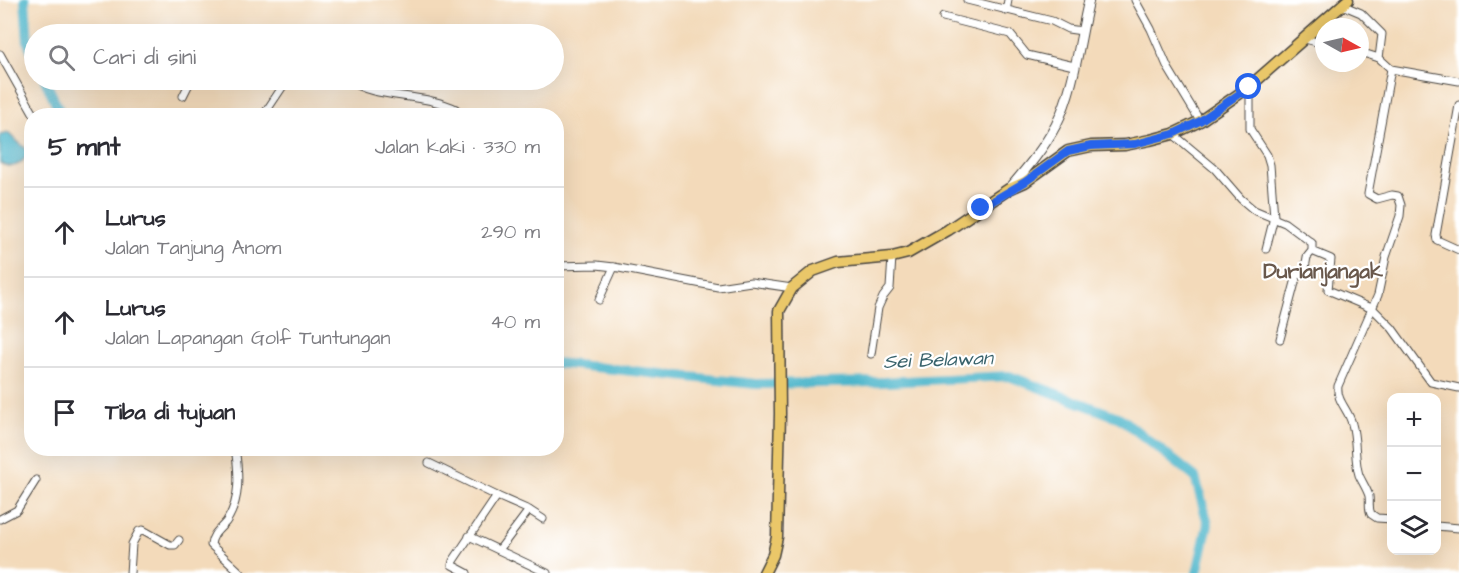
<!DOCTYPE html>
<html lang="id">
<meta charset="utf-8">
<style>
body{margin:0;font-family:"Architects Daughter",sans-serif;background:#f7f7f7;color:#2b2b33}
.controls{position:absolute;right:18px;bottom:18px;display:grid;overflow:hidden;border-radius:12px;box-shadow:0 6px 24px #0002}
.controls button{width:54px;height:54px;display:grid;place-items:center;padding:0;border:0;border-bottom:2px solid #e1e1e2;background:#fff;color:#2b2b33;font:30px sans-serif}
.compass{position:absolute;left:1315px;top:18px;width:54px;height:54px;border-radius:50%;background:#fff;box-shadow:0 6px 24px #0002;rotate:98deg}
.stop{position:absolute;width:18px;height:18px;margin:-14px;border:4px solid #2563eb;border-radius:50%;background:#fff}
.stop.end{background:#2563eb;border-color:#fff;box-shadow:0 2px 6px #0008}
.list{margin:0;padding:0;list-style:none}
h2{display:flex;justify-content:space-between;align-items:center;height:78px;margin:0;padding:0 24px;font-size:26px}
h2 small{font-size:20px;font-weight:400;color:#7c7c81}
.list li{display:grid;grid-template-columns:39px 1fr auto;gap:18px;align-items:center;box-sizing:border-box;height:90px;padding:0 24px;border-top:2px solid #e1e1e2}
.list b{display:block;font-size:22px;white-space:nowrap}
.list p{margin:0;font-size:20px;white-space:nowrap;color:#7c7c81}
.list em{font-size:20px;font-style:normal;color:#7c7c81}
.icon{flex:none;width:33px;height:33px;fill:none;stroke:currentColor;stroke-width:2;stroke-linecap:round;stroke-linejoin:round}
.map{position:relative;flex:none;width:1459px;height:573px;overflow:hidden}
.search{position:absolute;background:#fff;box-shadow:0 6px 24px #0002;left:24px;top:24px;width:540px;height:66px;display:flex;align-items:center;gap:15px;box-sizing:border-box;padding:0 21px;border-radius:33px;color:#7c7c81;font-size:22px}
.panel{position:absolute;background:#fff;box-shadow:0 6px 24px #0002;left:24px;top:108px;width:540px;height:348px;border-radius:24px}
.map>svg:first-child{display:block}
.water{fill:#4cb5ca;stroke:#3c707a;stroke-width:1.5}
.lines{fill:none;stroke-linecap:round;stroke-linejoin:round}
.river{stroke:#4cb5ca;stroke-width:10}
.minor-casing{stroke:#494540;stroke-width:9}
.tertiary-casing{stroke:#494540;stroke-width:11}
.primary-casing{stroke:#494540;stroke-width:13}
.minor{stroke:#fff;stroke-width:7}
.tertiary{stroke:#fff;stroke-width:9}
.primary{stroke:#eac769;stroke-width:10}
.route{stroke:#2563eb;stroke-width:8}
.labels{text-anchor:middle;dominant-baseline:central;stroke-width:4.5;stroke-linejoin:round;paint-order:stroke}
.water-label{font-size:20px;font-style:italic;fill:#38626b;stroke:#fff}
.quarter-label{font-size:21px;font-weight:bold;fill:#69584c;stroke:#fff}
</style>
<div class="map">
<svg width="1459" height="573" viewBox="0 0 1459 573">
<rect width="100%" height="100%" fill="#fff"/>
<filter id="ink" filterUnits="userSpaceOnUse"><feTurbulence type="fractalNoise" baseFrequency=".0167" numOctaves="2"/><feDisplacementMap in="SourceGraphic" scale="12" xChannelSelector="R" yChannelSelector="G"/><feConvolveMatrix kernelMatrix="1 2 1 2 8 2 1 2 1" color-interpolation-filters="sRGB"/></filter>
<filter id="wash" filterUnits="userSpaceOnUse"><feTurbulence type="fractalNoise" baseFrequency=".008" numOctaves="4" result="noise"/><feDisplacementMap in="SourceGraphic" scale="24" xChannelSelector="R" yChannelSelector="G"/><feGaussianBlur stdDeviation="1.35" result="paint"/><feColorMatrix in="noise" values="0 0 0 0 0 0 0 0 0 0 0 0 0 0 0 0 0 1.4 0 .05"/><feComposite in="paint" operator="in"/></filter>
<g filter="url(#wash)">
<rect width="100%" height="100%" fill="#f3daba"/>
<!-- water -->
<path class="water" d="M8 133 26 149 27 155C21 165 11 170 0 163V135Z"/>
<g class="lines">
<!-- river -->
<g class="river">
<path d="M25 0 28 42 34 56"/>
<path d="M45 80 62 116"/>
<path d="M556 363 756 384 884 382 1009 376 1120 418 1195 477 1208 524 1197 573"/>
</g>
</g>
</g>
<g filter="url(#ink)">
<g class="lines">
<!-- minor casing -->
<g class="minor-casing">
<g id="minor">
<path d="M967 0 1052 21 1068 29 1082 31"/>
<path d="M1135 0 1151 29 1168 68 1200 121"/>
<path d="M1342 5 1361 13 1382 34 1379 58"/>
<path d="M1006 11 1008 0"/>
<path d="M943 17 1010 34 1027 55 1074 66"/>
<path d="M1305 39 1324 44"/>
<path d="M1360 52 1379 58 1391 69 1459 81"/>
<path d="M0 54 35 116"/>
<path d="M1391 69 1368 194 1377 199 1392 195 1398 196 1401 205 1400 216 1386 257 1378 295 1338 386C1336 401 1349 410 1352 424 1357 441 1354 459 1359 475 1362 482 1367 489 1369 496 1370 503 1368 508 1371 514L1377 518 1392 519"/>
<path d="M348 80C373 99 425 93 456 109L459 116"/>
<path d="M1249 87 1250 97V129L1267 155 1270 165 1274 217 1266 249"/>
<path d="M183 96 191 80"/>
<path d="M1459 105 1436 235 1437 240 1459 250"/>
<path d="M263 116 287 80"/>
<path d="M1173 134 1215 169 1241 199 1254 210 1285 223 1312 243V251L1307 257 1304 274 1297 275 1280 339"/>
<path d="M1312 251 1331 259 1328 290 1373 309 1392 328 1431 382 1459 388"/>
<path d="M556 266 597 265 614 267 718 287 751 282 792 288"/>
<path d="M599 300 614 267"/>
<path d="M871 354 878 308 883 297 890 288 892 257"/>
<path d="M235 448C239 473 241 500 226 522 219 530 212 534 211 545L241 573"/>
<path d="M429 463 497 496"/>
<path d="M0 519 17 510 36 480"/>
<path d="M1436 526 1459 528"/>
<path d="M469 536 547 573"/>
<path d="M499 550 529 510"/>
<path d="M130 573 132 544 139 531 143 530 170 545H175L179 540"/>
<path d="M467 573 452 565 453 561 497 496 529 510 543 519"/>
</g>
</g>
<!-- tertiary casing -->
<g class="tertiary-casing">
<path id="tertiary" d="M1010 188C1027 168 1044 148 1056 125 1075 87 1079 41 1089 0"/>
</g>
<!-- primary casing -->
<g class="primary-casing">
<path id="primary" d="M764 573 773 555 777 537 780 414 779 311 792 288 813 271 838 262 892 257 908 253 948 230 1009 189 1025 182 1068 151 1091 146 1125 145 1150 140 1173 134 1200 121 1249 87 1348 0"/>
</g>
<!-- minor -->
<use href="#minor" class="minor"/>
<!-- tertiary -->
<use href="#tertiary" class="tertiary"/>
<!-- primary -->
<use href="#primary" class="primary"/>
</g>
</g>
<g class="lines" filter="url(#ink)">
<!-- route -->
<path class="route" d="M981 208 1025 182 1068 151 1091 146 1135 144 1173 134 1200 121 1249 87"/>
</g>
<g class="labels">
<!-- water labels -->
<g class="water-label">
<text transform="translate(938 360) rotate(-2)">Sei Belawan</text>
</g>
<!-- quarter labels -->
<g class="quarter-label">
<text x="1323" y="271">Durianjangak</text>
</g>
</g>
</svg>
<div class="controls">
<button>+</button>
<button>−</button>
<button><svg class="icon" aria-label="layers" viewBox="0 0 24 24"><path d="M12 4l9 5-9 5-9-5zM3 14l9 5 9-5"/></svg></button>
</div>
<svg class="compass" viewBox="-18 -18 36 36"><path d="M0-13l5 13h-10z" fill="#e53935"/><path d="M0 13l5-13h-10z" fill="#7c7c81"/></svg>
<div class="stop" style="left:1249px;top:87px"></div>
<div class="stop end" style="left:981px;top:208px"></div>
<div class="search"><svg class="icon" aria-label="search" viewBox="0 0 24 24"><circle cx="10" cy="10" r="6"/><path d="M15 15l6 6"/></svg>Cari di sini</div>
<section class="panel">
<h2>5 mnt<small>Jalan kaki · 330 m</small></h2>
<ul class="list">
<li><svg class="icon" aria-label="ahead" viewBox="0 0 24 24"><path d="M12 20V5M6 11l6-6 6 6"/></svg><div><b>Lurus</b><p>Jalan Tanjung Anom</p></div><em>290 m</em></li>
<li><svg class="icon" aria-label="ahead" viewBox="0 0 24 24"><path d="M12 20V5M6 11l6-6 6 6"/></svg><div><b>Lurus</b><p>Jalan Lapangan Golf Tuntungan</p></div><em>40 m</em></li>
<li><svg class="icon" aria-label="arrive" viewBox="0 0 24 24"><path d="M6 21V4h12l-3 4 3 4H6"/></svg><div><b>Tiba di tujuan</b></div></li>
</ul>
</section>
</div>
